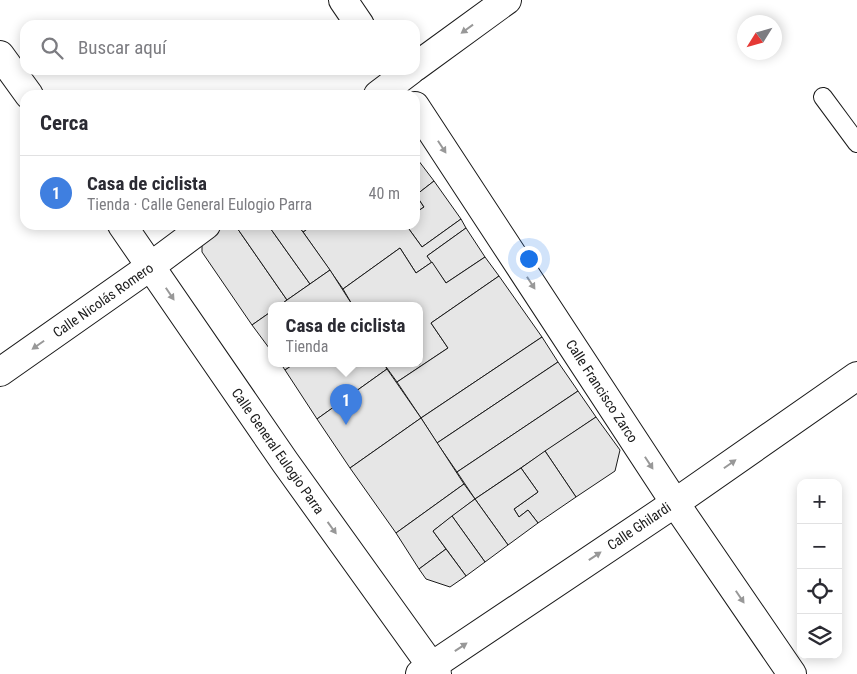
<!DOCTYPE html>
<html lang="es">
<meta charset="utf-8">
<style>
body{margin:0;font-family:"Roboto Condensed",sans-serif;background:#f2f2f3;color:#2b2b33}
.controls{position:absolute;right:15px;bottom:15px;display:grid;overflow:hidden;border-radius:10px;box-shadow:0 2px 12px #0003}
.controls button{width:45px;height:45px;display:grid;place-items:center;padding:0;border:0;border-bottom:1px solid #e1e1e2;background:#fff;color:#2b2b33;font:25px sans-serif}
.compass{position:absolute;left:737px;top:15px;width:45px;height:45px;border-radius:50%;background:#fff;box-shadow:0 2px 12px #0003;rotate:233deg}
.you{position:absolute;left:528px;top:258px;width:18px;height:18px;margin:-12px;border:4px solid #fff;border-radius:50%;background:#1a73e8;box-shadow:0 0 0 8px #1a73e833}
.badge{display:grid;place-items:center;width:32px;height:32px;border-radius:50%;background:#0b8043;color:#fff;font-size:16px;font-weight:700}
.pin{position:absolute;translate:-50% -41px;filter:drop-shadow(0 1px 2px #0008)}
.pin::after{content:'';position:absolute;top:26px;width:18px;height:15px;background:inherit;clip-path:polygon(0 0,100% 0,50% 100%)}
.popup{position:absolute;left:268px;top:302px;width:155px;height:65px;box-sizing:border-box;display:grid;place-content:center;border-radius:10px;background:#fff;filter:drop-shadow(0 1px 4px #0005);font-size:16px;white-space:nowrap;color:#7c7c81}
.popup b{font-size:19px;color:#2b2b33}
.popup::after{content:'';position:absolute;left:50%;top:100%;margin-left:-10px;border:10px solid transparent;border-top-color:#fff}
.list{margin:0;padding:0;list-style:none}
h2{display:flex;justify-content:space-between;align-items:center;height:65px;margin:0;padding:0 20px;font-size:21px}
h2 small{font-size:16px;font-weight:400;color:#7c7c81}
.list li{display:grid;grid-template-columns:32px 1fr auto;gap:15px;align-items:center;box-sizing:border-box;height:75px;padding:0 20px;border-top:1px solid #e1e1e2}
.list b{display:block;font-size:19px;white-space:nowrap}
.list p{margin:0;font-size:16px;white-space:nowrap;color:#7c7c81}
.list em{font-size:16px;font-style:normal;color:#7c7c81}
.icon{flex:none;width:28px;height:28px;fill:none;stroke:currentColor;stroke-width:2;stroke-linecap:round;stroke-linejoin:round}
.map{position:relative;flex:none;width:857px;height:674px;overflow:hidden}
.search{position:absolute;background:#fff;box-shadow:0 2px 12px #0003;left:20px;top:20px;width:400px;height:55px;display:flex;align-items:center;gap:12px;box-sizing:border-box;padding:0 18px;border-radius:15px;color:#7c7c81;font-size:19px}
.panel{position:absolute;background:#fff;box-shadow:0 2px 12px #0003;left:20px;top:90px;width:400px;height:140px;border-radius:15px}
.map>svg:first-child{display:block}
.building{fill:#e6e6e6;stroke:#1a1a1a}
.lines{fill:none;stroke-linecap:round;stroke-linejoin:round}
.lane-casing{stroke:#1a1a1a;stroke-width:20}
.street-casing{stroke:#1a1a1a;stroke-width:30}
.lane{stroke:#fff;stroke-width:18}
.street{stroke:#fff;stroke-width:28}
.oneway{fill:#989898}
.labels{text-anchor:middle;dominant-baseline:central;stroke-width:4;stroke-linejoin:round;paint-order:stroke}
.street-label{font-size:14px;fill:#1a1a1a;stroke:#fff}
</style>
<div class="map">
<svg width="857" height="674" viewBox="0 0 857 674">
<rect width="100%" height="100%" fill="#fff"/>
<!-- building -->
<g class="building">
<path d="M415 156 434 181 416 195 424 207 415 213Z"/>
<path d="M434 181 461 219 422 247 406 225H415V213L424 207 416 195Z"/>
<path d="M461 219 466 228 427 256 432 262 416 273 400 248 343 289 303 232 313 225H406L422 247Z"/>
<path d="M210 225H235L287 300 279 306H272V311L252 325 202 252V231Z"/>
<path d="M235 225H268L310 284 287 300Z"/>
<path d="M268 225H298L330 270 310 284Z"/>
<path d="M298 225H313L303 232Z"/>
<path d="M466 228 485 257 446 283 427 256Z"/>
<path d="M400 248 416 273 432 262 446 283 485 257 499 276 431 323 448 348 397 382 384 364H420V306H353L343 289Z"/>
<path d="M330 270 353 306H279L287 300Z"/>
<path d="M499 276 542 337 421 418 397 382 448 348 431 323Z"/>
<path d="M272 311V352L252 325Z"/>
<path d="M542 337 558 362 437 443 421 418Z"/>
<path d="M558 362 578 391 457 472 437 443Z"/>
<path d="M281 364H294L285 370Z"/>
<path d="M294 364H384L387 369 317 419 285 370Z"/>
<path d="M387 369 421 418 350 468 317 419Z"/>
<path d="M578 391 596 417 475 499 457 472Z"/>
<path d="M596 417 620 450 615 471 576 497 545 451Z"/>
<path d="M421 418 464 484 396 533 350 468Z"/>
<path d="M545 451 576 497 538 523 528 510 519 517 514 509 538 492 521 468Z"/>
<path d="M521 468 538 492 514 509 519 517 528 510 538 523 508 545 475 499Z"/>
<path d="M464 484 475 499 433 531 446 549 419 569 396 533Z"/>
<path d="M475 499 508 545 485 562 452 516Z"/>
<path d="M452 516 485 562 466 576 433 531Z"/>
<path d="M446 549 466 576 450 587 426 579 419 569Z"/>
</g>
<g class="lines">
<!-- lane casing -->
<g class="lane-casing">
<path id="lane" d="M823 97 857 143"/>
</g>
<!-- street casing -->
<g class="street-casing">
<g id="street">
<path d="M343 0 360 25"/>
<path d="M0 55 29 95"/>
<path d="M415 67 507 0"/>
<path d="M378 95 411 70"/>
<path d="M415 106 675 503 792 674"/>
<path d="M122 225 285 462 437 674"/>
<path d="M0 372 151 266 206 225"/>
<path d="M420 674 675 503 857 376"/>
</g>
</g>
<!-- lane -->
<use href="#lane" class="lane"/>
<!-- street -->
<use href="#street" class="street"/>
</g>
<!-- one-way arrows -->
<defs><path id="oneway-solid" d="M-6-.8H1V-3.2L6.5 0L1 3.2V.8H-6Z" transform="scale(1.25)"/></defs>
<g class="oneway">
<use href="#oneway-solid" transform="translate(467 29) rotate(144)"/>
<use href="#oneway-solid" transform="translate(442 147) rotate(57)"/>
<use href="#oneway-solid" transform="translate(531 283) rotate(57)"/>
<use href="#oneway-solid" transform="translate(170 294) rotate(56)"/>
<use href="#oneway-solid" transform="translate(38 345) rotate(145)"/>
<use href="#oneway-solid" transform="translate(649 463) rotate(57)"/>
<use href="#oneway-solid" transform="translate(730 464) rotate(-35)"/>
<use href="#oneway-solid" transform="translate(332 528) rotate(54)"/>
<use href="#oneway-solid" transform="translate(595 556) rotate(-34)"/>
<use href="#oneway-solid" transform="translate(740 597) rotate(56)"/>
<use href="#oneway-solid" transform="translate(461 647) rotate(-34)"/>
</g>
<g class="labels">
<!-- street labels -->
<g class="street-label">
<text transform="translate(103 300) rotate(-35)">Calle Nicolás Romero</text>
<text transform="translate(602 391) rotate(57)">Calle Francisco Zarco</text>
<text transform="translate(278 451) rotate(55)">Calle General Eulogio Parra</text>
<text transform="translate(639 526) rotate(-34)">Calle Ghilardi</text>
</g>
</g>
</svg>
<div class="controls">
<button>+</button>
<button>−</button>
<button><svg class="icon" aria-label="locate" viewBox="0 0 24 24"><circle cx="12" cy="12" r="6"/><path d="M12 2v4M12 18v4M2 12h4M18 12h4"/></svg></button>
<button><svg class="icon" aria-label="layers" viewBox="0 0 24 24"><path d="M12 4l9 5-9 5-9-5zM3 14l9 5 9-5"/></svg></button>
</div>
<svg class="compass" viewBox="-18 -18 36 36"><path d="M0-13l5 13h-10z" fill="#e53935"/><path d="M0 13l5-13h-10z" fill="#7c7c81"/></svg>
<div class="you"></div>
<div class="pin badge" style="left:346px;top:425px;background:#3f7fe0">1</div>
<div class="popup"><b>Casa de ciclista</b>Tienda</div>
<div class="search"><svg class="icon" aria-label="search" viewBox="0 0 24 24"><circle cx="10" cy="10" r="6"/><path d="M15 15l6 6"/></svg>Buscar aquí</div>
<section class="panel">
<h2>Cerca<small></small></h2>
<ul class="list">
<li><span class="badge" style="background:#3f7fe0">1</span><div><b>Casa de ciclista</b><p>Tienda · Calle General Eulogio Parra</p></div><em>40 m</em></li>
</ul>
</section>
</div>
